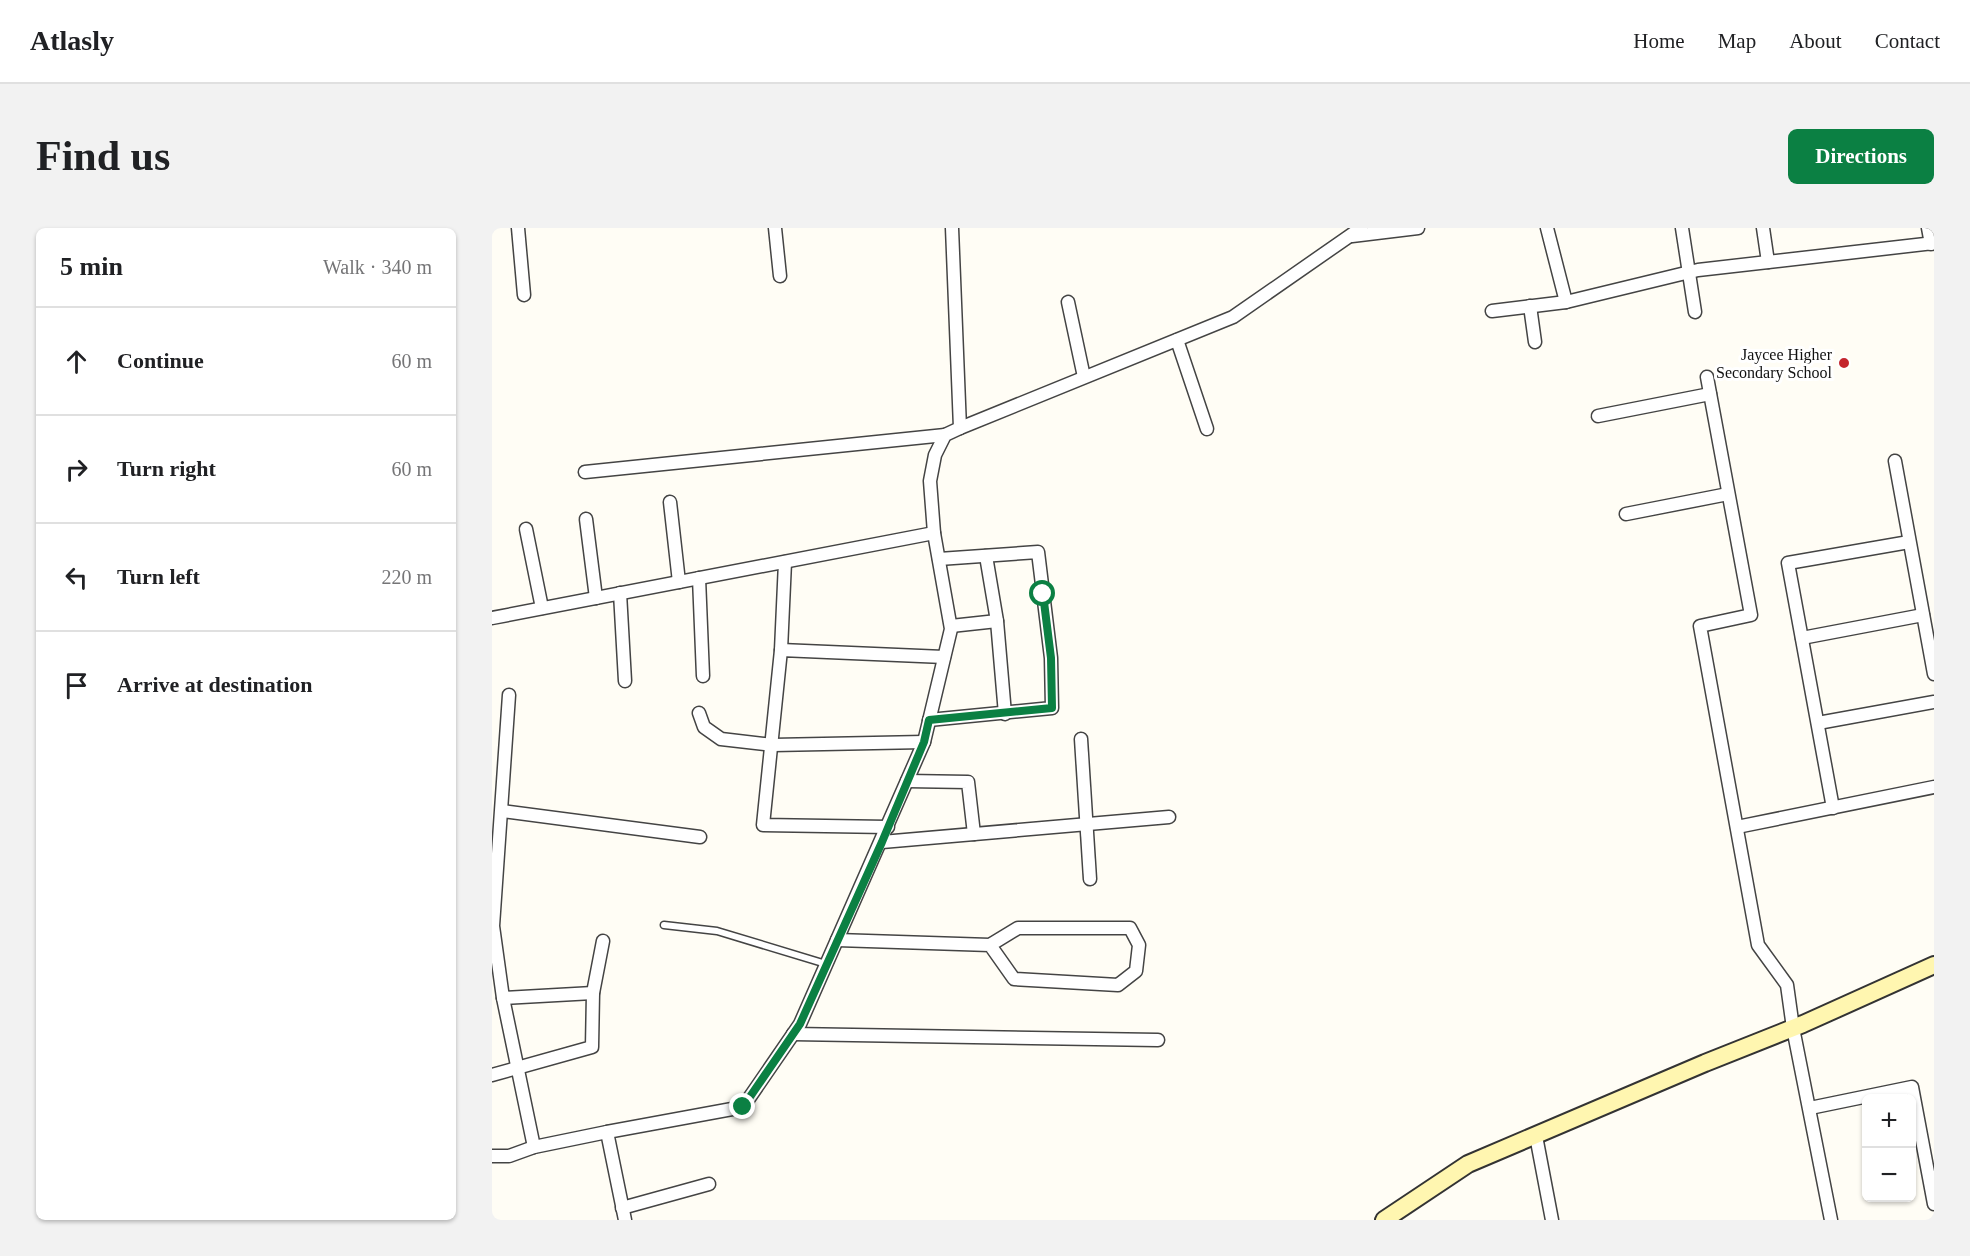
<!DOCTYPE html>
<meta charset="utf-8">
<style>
body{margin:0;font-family:Georgia,serif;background:#f2f2f2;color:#202124}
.controls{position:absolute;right:18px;bottom:18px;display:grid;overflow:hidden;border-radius:9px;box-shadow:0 2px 4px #0004}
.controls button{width:54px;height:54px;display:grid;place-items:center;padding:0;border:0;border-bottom:2px solid #e0e0e0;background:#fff;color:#202124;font:30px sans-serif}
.stop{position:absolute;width:18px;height:18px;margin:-14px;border:4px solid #0b8043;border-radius:50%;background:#fff}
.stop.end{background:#0b8043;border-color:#fff;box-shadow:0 2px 6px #0008}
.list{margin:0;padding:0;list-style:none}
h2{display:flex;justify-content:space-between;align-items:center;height:78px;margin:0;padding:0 24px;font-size:26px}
h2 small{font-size:20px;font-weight:400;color:#757577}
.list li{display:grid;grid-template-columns:39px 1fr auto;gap:18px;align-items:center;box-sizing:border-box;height:108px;padding:0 24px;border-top:2px solid #e0e0e0}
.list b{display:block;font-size:22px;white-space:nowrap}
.list em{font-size:20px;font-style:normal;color:#757577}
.icon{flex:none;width:33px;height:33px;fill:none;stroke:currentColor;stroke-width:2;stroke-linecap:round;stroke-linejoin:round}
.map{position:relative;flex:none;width:1442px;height:992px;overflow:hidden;border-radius:9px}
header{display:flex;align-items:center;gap:36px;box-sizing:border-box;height:84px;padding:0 30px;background:#fff;border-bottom:2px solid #e0e0e0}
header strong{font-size:28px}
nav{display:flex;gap:33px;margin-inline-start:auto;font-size:21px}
.intro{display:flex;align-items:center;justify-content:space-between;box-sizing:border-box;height:144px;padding:0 36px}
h1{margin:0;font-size:42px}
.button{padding:15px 27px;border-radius:9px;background:#0b8043;color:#fff;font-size:21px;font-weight:700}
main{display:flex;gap:36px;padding:0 36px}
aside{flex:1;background:#fff;border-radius:9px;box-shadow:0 2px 4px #0004}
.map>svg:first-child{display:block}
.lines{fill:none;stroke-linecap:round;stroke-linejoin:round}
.service-casing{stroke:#444;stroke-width:9}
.minor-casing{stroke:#444;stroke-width:15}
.secondary-casing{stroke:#333;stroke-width:20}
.service{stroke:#fff;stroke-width:6}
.minor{stroke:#fff;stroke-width:12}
.secondary{stroke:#fff6b0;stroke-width:16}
.route{stroke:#0b8043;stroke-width:8}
.poi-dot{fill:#c4262e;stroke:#fff;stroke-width:2}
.labels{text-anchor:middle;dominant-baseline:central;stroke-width:6;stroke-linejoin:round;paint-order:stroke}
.poi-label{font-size:16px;fill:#111;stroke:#fff;text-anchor:end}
</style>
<header>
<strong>Atlasly</strong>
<nav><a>Home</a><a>Map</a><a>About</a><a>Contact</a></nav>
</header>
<div class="intro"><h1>Find us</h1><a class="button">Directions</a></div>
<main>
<aside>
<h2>5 min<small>Walk · 340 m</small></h2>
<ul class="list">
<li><svg class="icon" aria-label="ahead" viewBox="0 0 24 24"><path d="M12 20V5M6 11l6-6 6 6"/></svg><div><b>Continue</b></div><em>60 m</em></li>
<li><svg class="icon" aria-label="right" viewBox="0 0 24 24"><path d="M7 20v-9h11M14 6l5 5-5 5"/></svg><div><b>Turn right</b></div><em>60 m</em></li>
<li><svg class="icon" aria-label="left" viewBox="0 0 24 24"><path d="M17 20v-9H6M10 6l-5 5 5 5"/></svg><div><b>Turn left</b></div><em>220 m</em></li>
<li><svg class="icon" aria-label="arrive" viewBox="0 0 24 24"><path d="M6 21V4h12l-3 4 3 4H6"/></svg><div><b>Arrive at destination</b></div></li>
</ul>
</aside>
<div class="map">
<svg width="1442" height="992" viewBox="0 0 1442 992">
<rect width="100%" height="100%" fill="#fffdf5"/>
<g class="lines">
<!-- service casing -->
<g class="service-casing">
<path id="service" d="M172 697 225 703 334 736"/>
</g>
<!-- minor casing -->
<g class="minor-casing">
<g id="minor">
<path d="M26 0 32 67"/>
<path d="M283 0 288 48"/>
<path d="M1055 0 1074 74"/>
<path d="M1190 0 1203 84"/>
<path d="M1271 0 1276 34"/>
<path d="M1436 0 1439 16"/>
<path d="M860 8 926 0"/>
<path d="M576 74 592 149"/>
<path d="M1038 78 1043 114"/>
<path d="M1000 83 1074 74 1206 42 1442 15"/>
<path d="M685 112 715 201"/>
<path d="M1215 149 1259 387 1208 398 1266 717 1295 757 1301 800 1339 992"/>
<path d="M1106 188 1218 166"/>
<path d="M468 200 741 89 869 0"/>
<path d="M1403 233 1442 446"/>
<path d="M93 244 453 207"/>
<path d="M178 274 187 354"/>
<path d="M1134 286 1236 266"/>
<path d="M94 291 104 370"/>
<path d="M34 301 50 380"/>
<path d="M494 328 505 393 513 486"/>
<path d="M207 350 211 448"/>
<path d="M128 365 133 453"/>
<path d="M0 390 442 305"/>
<path d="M459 398 505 393"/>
<path d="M1310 410 1431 387"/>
<path d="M289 422 293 334"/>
<path d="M17 467 1 698 11 770 42 919"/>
<path d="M207 485 212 499 229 511 281 517 432 514"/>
<path d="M437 492 560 480 559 430 546 324 447 331"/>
<path d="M1326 495 1442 474"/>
<path d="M589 511 598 651"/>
<path d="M415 553 476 554 482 606"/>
<path d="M1341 580 1296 335 1417 314"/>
<path d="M10 583 208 609"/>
<path d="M396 599 271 597 289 422 452 429"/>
<path d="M1245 599 1442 559"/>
<path d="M390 614 677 589"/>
<path d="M345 712 498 717 526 700H638L647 717 644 743 626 757 522 751 498 717"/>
<path d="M11 770 101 765"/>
<path d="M301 806 666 812"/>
<path d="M0 847 100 819 101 765 111 713"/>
<path d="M1318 880 1420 859 1442 976"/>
<path d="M1044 908 1060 992"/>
<path d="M0 928H17L42 919 115 904"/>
<path d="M130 980 217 956"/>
<path d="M133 992 115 904 251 879 308 796 432 514 459 401 442 305 438 253 443 227 453 207 468 200 460 0"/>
</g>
</g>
<!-- secondary casing -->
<g class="secondary-casing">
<path id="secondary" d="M892 992 976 936 1213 835 1311 796 1442 737"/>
</g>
<!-- service -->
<use href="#service" class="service"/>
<!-- minor -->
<use href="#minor" class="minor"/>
<!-- secondary -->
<use href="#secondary" class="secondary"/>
</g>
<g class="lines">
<!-- route -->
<path class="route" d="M251 879 308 796 390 614 432 514 437 492 560 480 559 430 551 366"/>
</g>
<!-- markers -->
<circle class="poi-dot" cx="1352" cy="135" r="6"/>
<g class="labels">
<!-- poi labels -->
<g class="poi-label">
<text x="1340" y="126">Jaycee Higher<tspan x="1340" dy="18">Secondary School</tspan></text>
</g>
</g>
</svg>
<div class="controls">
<button>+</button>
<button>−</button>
</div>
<div class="stop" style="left:551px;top:366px"></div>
<div class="stop end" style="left:251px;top:879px"></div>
</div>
</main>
